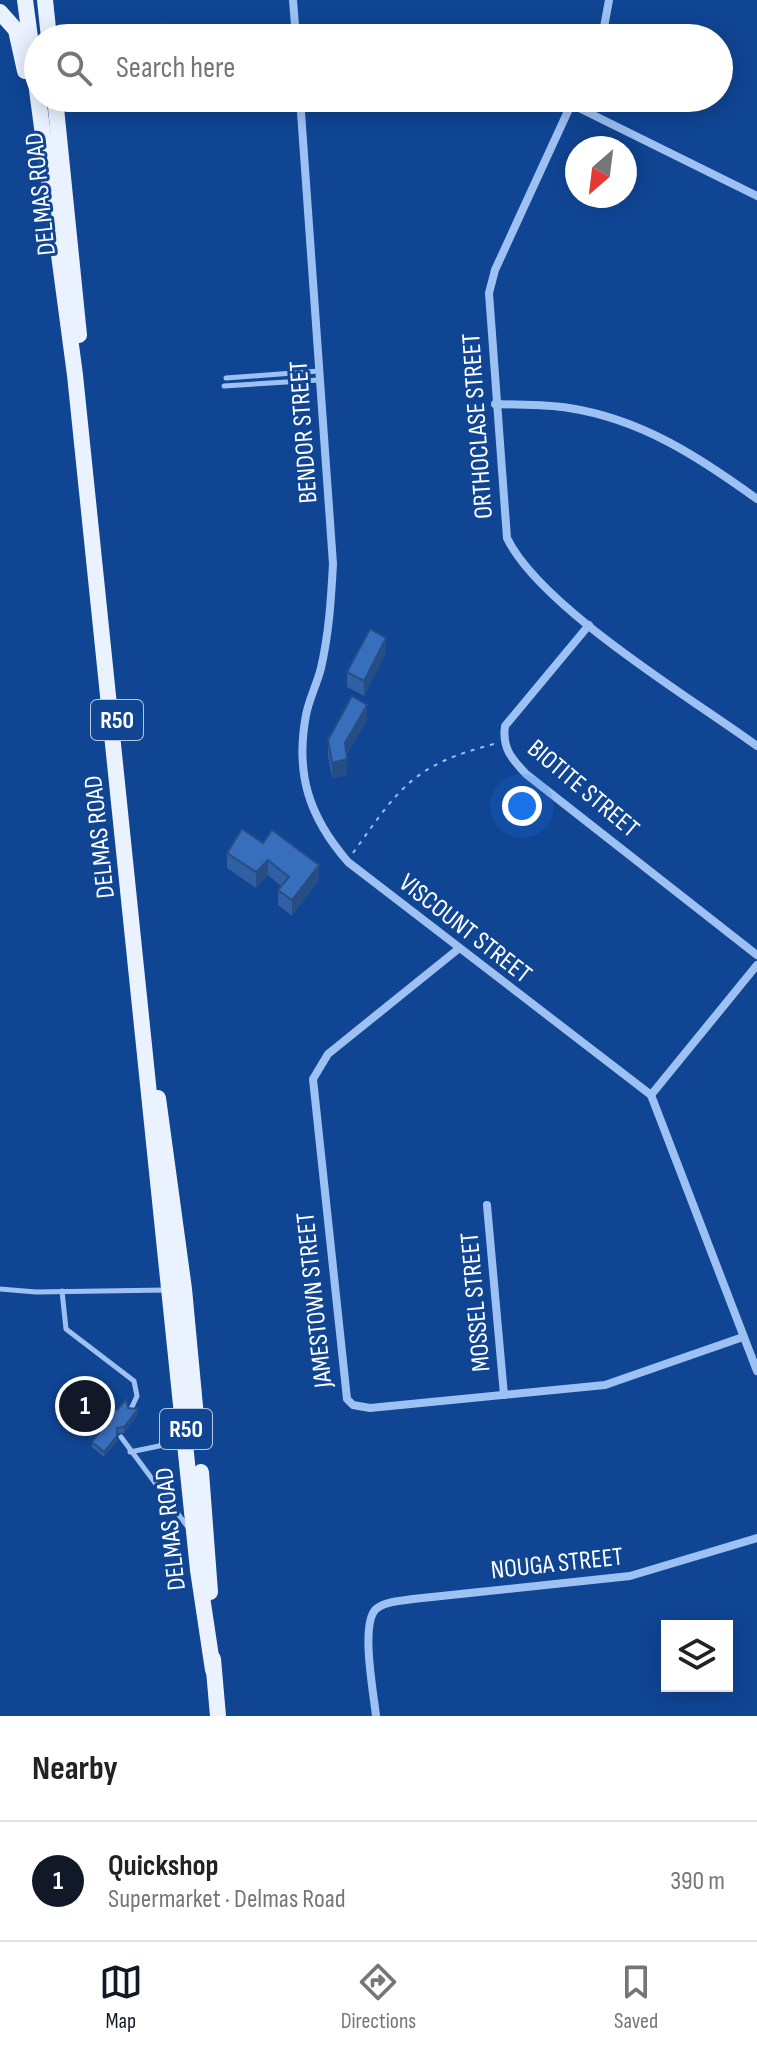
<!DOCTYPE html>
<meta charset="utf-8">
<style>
body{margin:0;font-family:"Sofia Sans Condensed",sans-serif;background:#f6f6f6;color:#222}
.controls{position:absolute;right:24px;bottom:24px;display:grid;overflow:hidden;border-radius:0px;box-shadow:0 4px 20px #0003}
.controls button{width:72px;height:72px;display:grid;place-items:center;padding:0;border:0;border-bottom:2px solid #e0e0e0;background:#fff;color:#222;font:40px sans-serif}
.compass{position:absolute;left:565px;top:136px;width:72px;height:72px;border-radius:50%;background:#fff;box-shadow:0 4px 20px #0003;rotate:208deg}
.you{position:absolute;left:522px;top:806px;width:28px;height:28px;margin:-20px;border:6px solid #fff;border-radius:50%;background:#1a73e8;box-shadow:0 0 0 12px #1a73e833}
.badge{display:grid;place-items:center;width:52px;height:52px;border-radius:50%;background:#111827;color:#fff;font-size:26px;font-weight:700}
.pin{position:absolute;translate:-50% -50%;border:4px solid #fff;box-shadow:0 2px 8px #0006}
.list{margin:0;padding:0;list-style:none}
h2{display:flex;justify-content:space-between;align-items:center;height:104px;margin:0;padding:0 32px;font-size:34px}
h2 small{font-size:26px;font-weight:400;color:#767676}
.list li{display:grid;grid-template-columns:52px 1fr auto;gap:24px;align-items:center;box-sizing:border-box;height:120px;padding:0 32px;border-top:2px solid #e0e0e0}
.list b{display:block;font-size:30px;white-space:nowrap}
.list p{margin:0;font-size:26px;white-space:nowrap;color:#767676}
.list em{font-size:26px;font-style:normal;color:#767676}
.icon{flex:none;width:44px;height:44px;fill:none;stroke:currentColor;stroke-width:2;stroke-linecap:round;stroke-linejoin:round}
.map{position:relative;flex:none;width:757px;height:1716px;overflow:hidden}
.search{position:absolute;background:#fff;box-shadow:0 4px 20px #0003;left:24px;right:24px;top:24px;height:88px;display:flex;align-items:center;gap:20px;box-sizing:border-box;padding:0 28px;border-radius:44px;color:#767676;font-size:30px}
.sheet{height:224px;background:#fff}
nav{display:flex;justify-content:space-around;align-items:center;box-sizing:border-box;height:112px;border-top:2px solid #e0e0e0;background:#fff;font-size:22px;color:#767676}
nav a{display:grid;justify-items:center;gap:4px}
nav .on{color:#111827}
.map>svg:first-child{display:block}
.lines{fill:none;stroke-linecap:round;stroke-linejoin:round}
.path{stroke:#9ec1f4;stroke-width:2;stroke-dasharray:4 6;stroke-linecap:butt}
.service{stroke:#9ec1f4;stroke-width:5}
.minor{stroke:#9ec1f4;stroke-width:8}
.primary{stroke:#eaf2ff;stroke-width:16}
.wall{fill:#305fa3}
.shaded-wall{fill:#274e84}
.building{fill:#386fbd;stroke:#274e84;stroke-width:2}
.labels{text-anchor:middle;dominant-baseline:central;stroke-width:6;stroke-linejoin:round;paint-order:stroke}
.shield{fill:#104594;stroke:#b7c7df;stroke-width:2}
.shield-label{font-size:24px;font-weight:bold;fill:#fff}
.street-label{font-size:26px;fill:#fff;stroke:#104594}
</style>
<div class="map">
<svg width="757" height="1716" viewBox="0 0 757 1716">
<rect width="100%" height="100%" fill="#104594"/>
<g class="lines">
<!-- path -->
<path class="path" d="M353 853C400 787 413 765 494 744"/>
<!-- service -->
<g class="service">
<path d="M226 378 319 371"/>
<path d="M224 386 319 380"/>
<path d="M0 1289 36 1292 167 1290"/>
<path d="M62 1291 66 1329 134 1381 137 1396 131 1409"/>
<path d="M121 1437 187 1526"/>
<path d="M130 1452 159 1446 180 1433"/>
</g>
<!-- minor -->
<g class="minor">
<path d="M293 0 296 38"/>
<path d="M602 38 609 0"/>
<path d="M300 98 333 564C331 600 329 633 321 668 317 684 309 699 306 715 295 774 309 817 348 862L651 1095"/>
<path d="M574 98 495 270 489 293 507 538C540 607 691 698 757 746"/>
<path d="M571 104 757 196"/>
<path d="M495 404C520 405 545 404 569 408 641 419 699 457 757 499"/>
<path d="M589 625 505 726C502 748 511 758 526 774L757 955"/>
<path d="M457 950 328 1054 313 1079 347 1399 353 1405 370 1408 605 1385 743 1337"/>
<path d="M651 1095 757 1371"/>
<path d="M651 1095 757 965"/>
<path d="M487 1205 504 1395"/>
<path d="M376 1716C374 1695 360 1624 376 1609 385 1601 402 1601 413 1599L630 1576 757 1538"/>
</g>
<!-- primary -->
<g class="primary">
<path d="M25 0 75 375 198 1570 213 1670"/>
<path d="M45 0 49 38"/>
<path d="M0 12 16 30 25 71"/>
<path d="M55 98 79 335"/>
<path d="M158 1098 184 1289 196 1417"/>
<path d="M201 1472 210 1592"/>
<path d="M213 1659 218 1716"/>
</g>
</g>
<!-- wall -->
<g class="wall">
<path d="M386 653 364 696 347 687V672Z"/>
<path d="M367 720 346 755 347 775 332 778 328 756V740Z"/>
<path d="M242 829 319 880 292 916 278 905V890L281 886 268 875 256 888 227 868V853Z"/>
<path d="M88 1406 117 1410 128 1408 138 1414 124 1433H117V1441L104 1457 92 1447V1442L105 1425 88 1411Z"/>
</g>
<!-- shaded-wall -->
<g class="shaded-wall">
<path d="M386 638V653L364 696V681Z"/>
<path d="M367 705V720L345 758V743Z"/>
<path d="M347 759V775L332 778V763Z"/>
<path d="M268 860V875L256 888V872Z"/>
<path d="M319 865V880L292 916V900Z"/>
<path d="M138 1409V1414L124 1433V1427Z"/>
<path d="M117 1436V1441L104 1457V1452Z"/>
</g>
<!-- building -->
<g class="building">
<path d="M166 24 192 38H159Z"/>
<path d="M370 629 386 638 364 681 347 672Z"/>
<path d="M352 696 367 705 345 743 347 759 332 763 328 740Z"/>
<path d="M242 829 263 843 272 830 319 865 292 900 278 890 289 877 268 860 256 872 227 853Z"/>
<path d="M97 1394 117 1410 126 1400 128 1408 138 1409 124 1427 117 1428V1436L104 1452 92 1442 108 1422 88 1406Z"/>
</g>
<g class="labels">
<!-- shield labels -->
<g class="shield">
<rect x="91" y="700" width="52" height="40" rx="6"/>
<rect x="160" y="1409" width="52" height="40" rx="6"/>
</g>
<g class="shield-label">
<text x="117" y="720">R50</text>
<text x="186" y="1429">R50</text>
</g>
<!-- street labels -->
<g class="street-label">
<text transform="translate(41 194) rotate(-96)">DELMAS ROAD</text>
<text transform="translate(478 426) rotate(-94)">ORTHOCLASE STREET</text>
<text transform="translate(304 432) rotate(-94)">BENDOR STREET</text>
<text transform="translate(583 789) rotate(40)">BIOTITE STREET</text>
<text transform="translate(100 837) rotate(-96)">DELMAS ROAD</text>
<text transform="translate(465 929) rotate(38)">VISCOUNT STREET</text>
<text transform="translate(315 1300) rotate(-96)">JAMESTOWN STREET</text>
<text transform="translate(476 1302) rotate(-95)">MOSSEL STREET</text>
<text transform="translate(171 1529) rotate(-96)">DELMAS ROAD</text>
<text transform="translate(557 1564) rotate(-6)">NOUGA STREET</text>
</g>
</g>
</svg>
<div class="controls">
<button><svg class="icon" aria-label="layers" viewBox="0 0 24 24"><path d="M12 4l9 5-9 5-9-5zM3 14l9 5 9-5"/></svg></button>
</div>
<svg class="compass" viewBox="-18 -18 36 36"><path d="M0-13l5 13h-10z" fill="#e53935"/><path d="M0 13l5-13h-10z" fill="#767676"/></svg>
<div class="you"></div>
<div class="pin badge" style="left:85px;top:1406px">1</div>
<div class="search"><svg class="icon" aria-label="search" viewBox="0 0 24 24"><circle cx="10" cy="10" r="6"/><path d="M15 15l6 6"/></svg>Search here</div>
</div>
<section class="sheet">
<h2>Nearby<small></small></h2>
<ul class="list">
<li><span class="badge">1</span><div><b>Quickshop</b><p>Supermarket · Delmas Road</p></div><em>390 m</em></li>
</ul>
</section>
<nav>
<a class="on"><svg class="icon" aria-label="map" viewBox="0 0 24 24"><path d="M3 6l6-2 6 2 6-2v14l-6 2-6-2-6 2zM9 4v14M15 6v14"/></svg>Map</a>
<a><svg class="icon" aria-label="directions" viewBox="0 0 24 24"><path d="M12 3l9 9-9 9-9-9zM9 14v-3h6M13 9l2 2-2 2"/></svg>Directions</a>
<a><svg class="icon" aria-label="saved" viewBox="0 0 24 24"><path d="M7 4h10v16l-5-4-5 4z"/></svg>Saved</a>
</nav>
